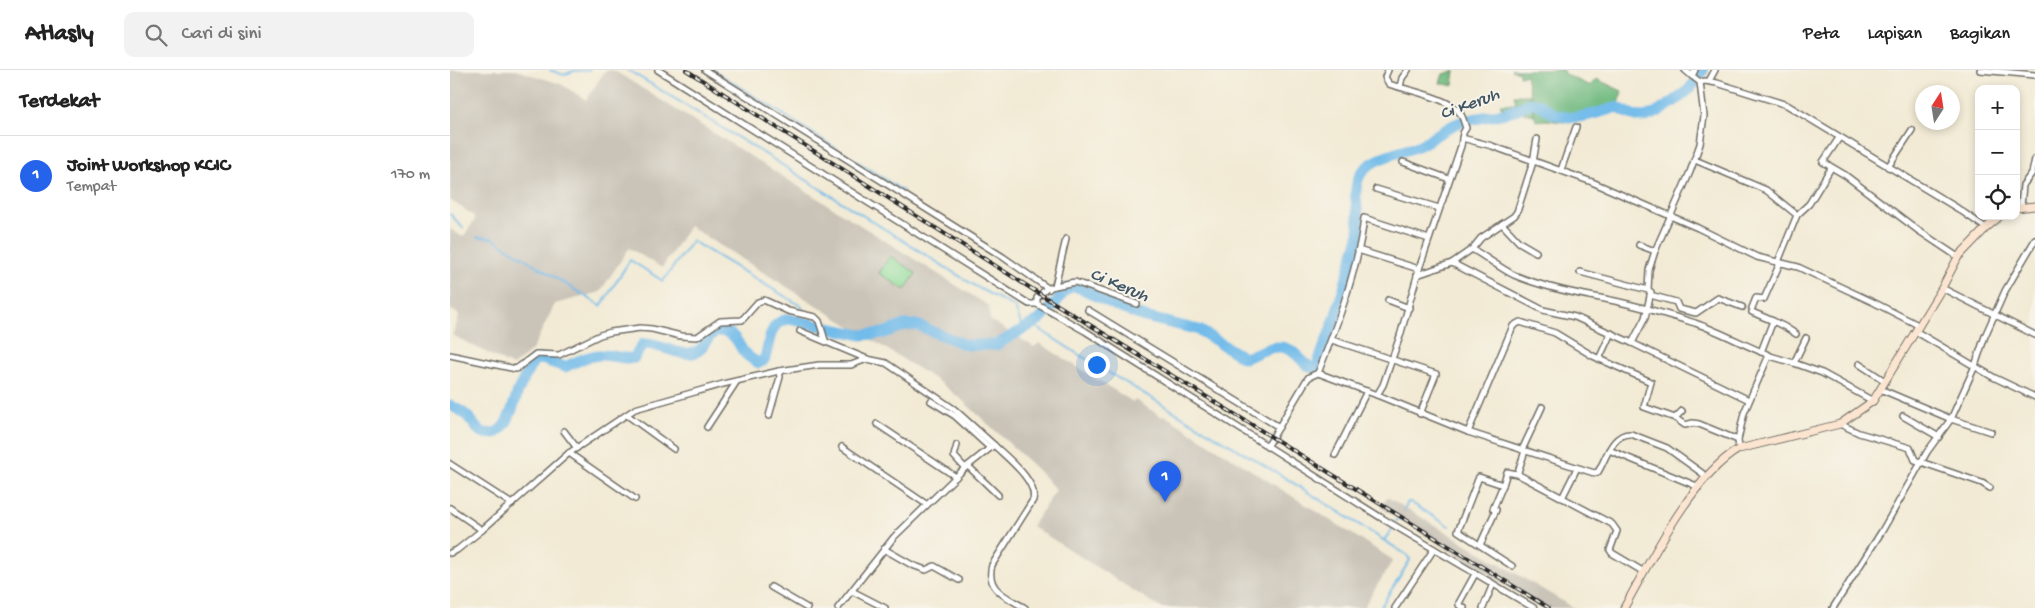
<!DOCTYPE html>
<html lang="id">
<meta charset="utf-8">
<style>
body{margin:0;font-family:"Gochi Hand",sans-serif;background:#f2f2f2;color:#222}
.controls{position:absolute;right:15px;top:15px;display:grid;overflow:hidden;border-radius:10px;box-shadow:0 2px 8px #0003}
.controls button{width:45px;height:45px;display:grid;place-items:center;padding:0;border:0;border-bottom:1px solid #e0e0e0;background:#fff;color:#222;font:25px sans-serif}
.compass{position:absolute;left:1465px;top:15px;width:45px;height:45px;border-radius:50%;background:#fff;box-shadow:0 2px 8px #0003;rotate:12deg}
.you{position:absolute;left:646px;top:294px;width:18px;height:18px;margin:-12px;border:4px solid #fff;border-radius:50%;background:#1a73e8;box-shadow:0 0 0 8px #1a73e833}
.badge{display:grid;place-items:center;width:32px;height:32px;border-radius:50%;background:#2563eb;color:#fff;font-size:16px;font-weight:700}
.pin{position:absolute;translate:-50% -41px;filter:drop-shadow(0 1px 2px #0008)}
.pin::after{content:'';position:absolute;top:26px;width:18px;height:15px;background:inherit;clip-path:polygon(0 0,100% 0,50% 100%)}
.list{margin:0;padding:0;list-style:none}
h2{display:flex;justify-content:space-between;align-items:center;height:65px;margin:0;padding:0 20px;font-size:21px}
h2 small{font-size:16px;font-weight:400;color:#767676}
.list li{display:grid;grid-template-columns:32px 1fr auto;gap:15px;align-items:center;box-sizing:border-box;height:80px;padding:0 20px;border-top:1px solid #e0e0e0}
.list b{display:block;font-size:19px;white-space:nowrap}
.list p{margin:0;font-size:16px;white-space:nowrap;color:#767676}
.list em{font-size:16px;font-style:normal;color:#767676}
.icon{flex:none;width:28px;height:28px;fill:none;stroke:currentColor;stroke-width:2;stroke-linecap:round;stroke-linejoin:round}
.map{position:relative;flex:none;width:1585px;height:538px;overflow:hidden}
header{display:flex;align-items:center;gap:30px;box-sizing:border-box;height:70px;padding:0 25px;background:#fff;border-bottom:1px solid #e0e0e0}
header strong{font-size:24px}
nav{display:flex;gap:28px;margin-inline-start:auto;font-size:18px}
.search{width:350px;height:45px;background:#f2f2f2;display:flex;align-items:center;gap:12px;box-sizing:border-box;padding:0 18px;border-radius:10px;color:#767676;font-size:19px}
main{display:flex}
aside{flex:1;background:#fff}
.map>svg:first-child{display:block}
.industrial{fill:#c9c3b8}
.green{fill:#90dd9b;stroke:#5e8463}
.forest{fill:#74bc83;stroke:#507457}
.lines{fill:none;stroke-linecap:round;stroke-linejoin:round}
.stream{stroke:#72bbea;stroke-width:2}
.river{stroke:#72bbea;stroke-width:11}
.minor-tunnel{stroke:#cac4b2;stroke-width:5;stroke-dasharray:5 2.5;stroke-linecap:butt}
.minor-casing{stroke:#716e66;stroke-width:8}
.secondary-casing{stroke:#716e66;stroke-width:9}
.minor{stroke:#fff;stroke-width:5}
.secondary{stroke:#fce5d0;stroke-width:7}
.rail-casing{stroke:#2b2b2b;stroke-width:4}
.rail{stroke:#f7f3e8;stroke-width:2;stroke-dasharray:5.5;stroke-linecap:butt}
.labels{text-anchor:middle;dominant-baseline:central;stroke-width:4;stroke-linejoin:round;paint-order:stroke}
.water-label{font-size:18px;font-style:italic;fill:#405664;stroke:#f7f3e8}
</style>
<header>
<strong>Atlasly</strong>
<div class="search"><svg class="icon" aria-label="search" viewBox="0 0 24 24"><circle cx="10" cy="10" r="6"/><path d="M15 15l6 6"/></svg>Cari di sini</div>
<nav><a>Peta</a><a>Lapisan</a><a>Bagikan</a></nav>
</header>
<main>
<aside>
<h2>Terdekat<small></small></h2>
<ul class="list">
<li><span class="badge">1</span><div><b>Joint Workshop KCIC</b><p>Tempat</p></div><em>170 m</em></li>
</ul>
</aside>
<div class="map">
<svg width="1585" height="538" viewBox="0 0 1585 538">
<rect width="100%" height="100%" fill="#f7f3e8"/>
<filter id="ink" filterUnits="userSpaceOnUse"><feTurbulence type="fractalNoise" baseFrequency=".02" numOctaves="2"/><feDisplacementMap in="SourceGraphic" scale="10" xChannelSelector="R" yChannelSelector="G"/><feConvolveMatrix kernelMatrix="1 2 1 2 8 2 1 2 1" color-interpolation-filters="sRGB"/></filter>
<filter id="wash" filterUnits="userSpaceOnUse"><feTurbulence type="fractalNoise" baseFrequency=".0096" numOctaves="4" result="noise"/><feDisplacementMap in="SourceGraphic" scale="20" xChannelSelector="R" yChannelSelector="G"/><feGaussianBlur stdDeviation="1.12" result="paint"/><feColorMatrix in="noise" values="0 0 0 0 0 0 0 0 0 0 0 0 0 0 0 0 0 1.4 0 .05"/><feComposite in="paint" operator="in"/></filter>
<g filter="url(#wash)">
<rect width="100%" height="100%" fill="#f2ead4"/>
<!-- industrial -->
<g class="industrial">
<path d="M0 0H65L111 14 136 30 155 1 163 0 539 236 540 250 584 277 589 273 683 332 685 330 712 347 714 345 943 490 913 538H711L582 456 606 420 588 400 511 329 488 311 239 156 212 198 179 178 150 222 105 234 82 280 63 296 2 265 9 247 8 244 0 239V159L13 167 25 150 23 145 0 130Z"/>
<path d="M937 427 1124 538H1092L931 438Z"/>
</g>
<!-- green -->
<path class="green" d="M440 186 466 203 455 220 429 203Z"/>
<!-- forest -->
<g class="forest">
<path d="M1061 0H1114L1113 3 1140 16 1146 9 1172 21 1167 42 1130 46 1114 52 1096 50 1086 51 1076 5 1069 6V2Z"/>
<path d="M1005 1 1003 16 990 13 993 4Z"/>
<path d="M1064 25H1079L1084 45 1051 37V34L1066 33Z"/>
</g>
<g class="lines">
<!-- stream -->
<g class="stream">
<path d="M100 0 114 5 123 1 140 0"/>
<path d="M178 0 318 86 530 219 565 237 573 260"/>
<path d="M263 0 453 121"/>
<path d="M0 144 13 158"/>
<path d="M27 167 42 168 151 236 180 190 213 211 242 171 351 236 353 240"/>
<path d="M353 252V248"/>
<path d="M583 255 631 286 834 407 957 485 960 490 930 538"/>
<path d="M954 440 958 432H960L999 456"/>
<path d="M946 451 949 448"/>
<path d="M934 470 943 458"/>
</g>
<!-- river -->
<path class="river" d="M0 335C7 339 14 342 19 348 24 353 25 359 32 362 56 372 63 336 68 321 73 311 78 300 84 290L92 289 115 297C126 292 136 286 149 285 161 284 172 290 184 288L193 274C210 273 229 288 246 282 257 278 257 260 272 261 284 262 288 273 293 281 297 287 303 290 309 293L314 290C321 273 317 252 339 249L411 265 434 263 455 255H467L516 275H546L589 250 605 234 615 220 623 216 633 219 671 238 695 247 749 260 794 288C808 284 826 271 840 280 849 285 853 294 862 298L867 296 884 251 909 167C911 148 901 125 909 107 917 88 951 83 968 76 983 69 995 57 1011 52 1029 47 1049 46 1067 39 1073 37 1078 32 1085 33 1092 34 1098 41 1104 44 1124 52 1148 43 1167 37 1191 51 1195 50 1217 36 1236 24 1241 19 1253 0"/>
</g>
</g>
<g filter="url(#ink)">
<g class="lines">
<!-- minor-tunnel -->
<path class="minor-tunnel" d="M1292 237 1302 242V238"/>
<!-- minor casing -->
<g class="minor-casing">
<g id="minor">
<path d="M208 0 579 234H587"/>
<path d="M255 0 553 187 599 219"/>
<path d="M1235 0 1242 6"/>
<path d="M1245 0 1242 6 1250 12 1255 11 1267 13 1337 35 1507 138 1536 158"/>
<path d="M1530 0 1585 5"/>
<path d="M1259 11 1265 0"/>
<path d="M950 17 952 8 958 0"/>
<path d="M1012 68 1042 76 1142 112 1248 158 1307 187 1348 197 1425 233 1468 255"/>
<path d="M1389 68 1373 92 1395 105 1469 161 1508 187"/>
<path d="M1245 90 1316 120 1347 145 1328 192"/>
<path d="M953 92 999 109"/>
<path d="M1438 97 1462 60"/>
<path d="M1111 100 1126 57"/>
<path d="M926 119 989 138"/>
<path d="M1571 136 1573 115 1582 103 1585 89"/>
<path d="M1347 145 1359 134 1381 98"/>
<path d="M1052 154 1069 172 1086 182"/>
<path d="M616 169 605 216 596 219 587 228V234L635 261 930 447 1084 538"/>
<path d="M1189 175 1205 181"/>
<path d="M1022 179C1036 187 1050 198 1064 205 1090 216 1118 222 1145 227 1179 233 1213 243 1245 253 1271 262 1294 275 1319 285L1294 343 1288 370 1289 379"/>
<path d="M908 180 969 199"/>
<path d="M1002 193 1093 240 1125 247 1182 273 1299 330"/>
<path d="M1130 202 1198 220"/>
<path d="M967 205 1002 193 1022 179 1031 168 1064 146 1067 142 1083 92 1087 69"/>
<path d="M605 216 625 212 687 234"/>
<path d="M1492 218 1585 265"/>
<path d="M1200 225 1226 232 1229 239 1246 243 1268 228 1292 237"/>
<path d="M938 230 959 238"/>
<path d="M1302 238 1306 228 1314 229 1330 193"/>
<path d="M638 240 829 357"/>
<path d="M1302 242 1323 251"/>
<path d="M350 261 417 289 436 293 504 339 544 375"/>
<path d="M1465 261 1543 307 1585 327"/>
<path d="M1356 268 1344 293 1372 303 1423 331"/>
<path d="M882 270 986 304 970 344"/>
<path d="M1182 273 1195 248 1201 222 1198 220 1199 200 1205 181 1240 102 1250 74 1254 46 1250 12"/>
<path d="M1311 282 1323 251 1335 257 1346 264"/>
<path d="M0 285 66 299 86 284 109 285 150 265 161 262 190 258 202 259 231 266 247 267 270 251 292 250 308 232 314 230 338 241 365 247 369 251 375 270"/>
<path d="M1320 286 1344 293"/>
<path d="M1149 289 1161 263"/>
<path d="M1409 294 1435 311"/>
<path d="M868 303C887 255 908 199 914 148L979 169"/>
<path d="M1430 319 1501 349 1541 362"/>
<path d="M927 325 933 315 950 266 969 199 1011 76 1013 63 1016 58C1014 53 1013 47 1010 43 1000 28 956 20 939 14L935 7 938 0"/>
<path d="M481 331 505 346 540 378"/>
<path d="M177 345 224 379"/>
<path d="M319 346 330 307 329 301"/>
<path d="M1453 346 1489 367"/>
<path d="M1225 348 1232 341"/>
<path d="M427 354 506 407"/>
<path d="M1390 354 1409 363 1460 378 1465 390 1532 413 1540 418"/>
<path d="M257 357 287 311"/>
<path d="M114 361 127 378"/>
<path d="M1018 362 1063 256 1070 252 1105 263 1143 286 1201 312 1194 337 1225 348 1235 355 1243 353 1249 354 1288 370"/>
<path d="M507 375 504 386 515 398"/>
<path d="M392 377 476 434"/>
<path d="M817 377 856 311 859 307 868 303 927 325 1018 362 1144 403 1148 402C1156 389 1162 363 1181 364L1217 378 1256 406"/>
<path d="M1072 380 1092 337"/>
<path d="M1159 380 1249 417"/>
<path d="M1075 381 1068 402 1069 405 1162 454 1167 461 1160 480 1162 483 1194 502"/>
<path d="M119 383 185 429"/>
<path d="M885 385 917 321"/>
<path d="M0 394 62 434"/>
<path d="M518 396 548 425"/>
<path d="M1112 428 1127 398"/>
<path d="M0 438 32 460"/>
<path d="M1030 475 1046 440 1043 439 1053 415"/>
<path d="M434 479 462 495 476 500 484 496 509 510"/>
<path d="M0 483 7 480 32 460 119 383 185 339 273 314 329 301 369 295H401L417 289"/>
<path d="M1062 496 1008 461 1029 407 1053 415 1057 402 1067 404"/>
<path d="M321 517 357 538"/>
<path d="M402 521 435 538"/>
<path d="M388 538 444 467 515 398 544 375C556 387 588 411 583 430L542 495C535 520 557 527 575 538"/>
<path d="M945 538 984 479"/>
<path d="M1014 538 1009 535V533L1025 504"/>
<path d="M1033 538 1043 514"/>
<path d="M1383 538 1432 461 1477 382 1501 349 1525 296 1535 266 1555 221 1585 170"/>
</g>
</g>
<!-- secondary casing -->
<g class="secondary-casing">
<g id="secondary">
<path d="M1566 138 1585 136"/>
<path d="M1174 538C1200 491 1243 405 1289 379L1390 354 1423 331 1492 218 1508 187 1536 158 1550 146"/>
</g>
</g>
<!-- minor -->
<use href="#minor" class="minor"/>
<!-- secondary -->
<use href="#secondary" class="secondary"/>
<!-- rail casing -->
<g class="rail-casing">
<path id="rail" d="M236 0 601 231 1099 538"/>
</g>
<!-- rail -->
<use href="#rail" class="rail"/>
</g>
</g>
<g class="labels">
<!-- water labels -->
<g class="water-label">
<text transform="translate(1020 35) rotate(-20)">Ci Keruh</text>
<text transform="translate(669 216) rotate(23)">Ci Keruh</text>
</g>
</g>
</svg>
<div class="controls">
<button>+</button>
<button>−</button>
<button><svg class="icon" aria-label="locate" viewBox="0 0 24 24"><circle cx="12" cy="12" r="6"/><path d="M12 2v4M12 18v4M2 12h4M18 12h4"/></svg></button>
</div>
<svg class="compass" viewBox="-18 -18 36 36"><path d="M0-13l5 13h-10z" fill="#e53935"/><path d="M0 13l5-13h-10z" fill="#767676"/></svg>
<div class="you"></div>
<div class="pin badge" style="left:715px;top:432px">1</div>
</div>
</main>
